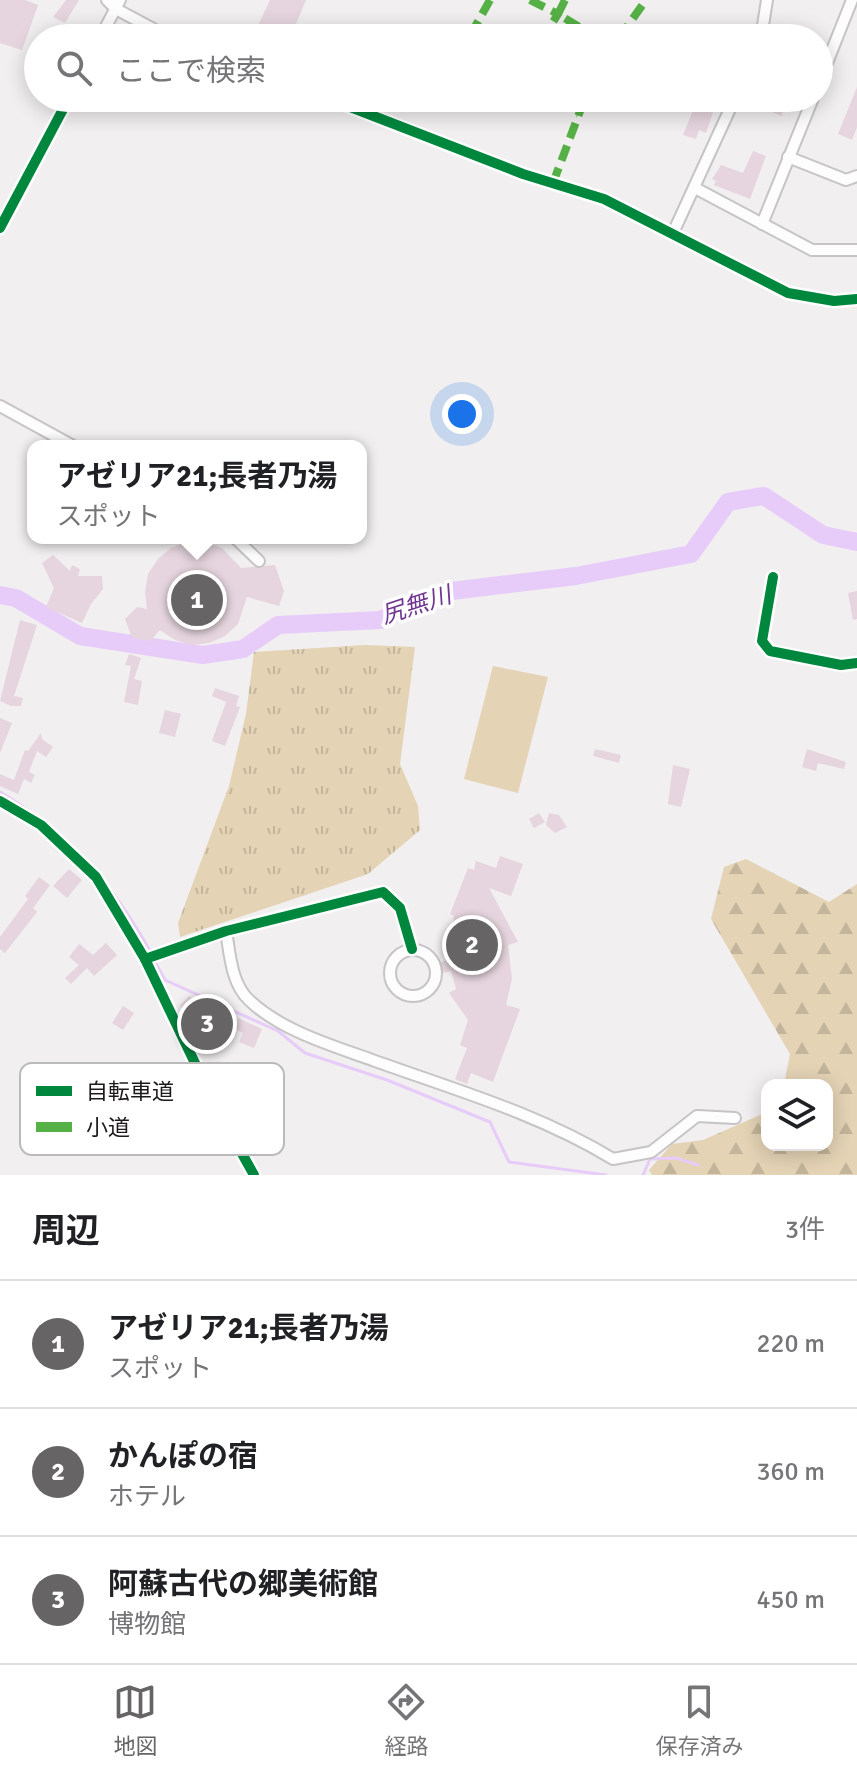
<!DOCTYPE html>
<html lang="ja">
<meta charset="utf-8">
<style>
body{margin:0;font-family:Signika,"Noto Sans JP",sans-serif;background:#f2f2f2;color:#202124}
.controls{position:absolute;right:24px;bottom:24px;display:grid;overflow:hidden;border-radius:16px;box-shadow:0 4px 20px #0003}
.controls button{width:72px;height:72px;display:grid;place-items:center;padding:0;border:0;border-bottom:2px solid #e0e0e0;background:#fff;color:#202124;font:40px sans-serif}
.you{position:absolute;left:462px;top:414px;width:28px;height:28px;margin:-20px;border:6px solid #fff;border-radius:50%;background:#1a73e8;box-shadow:0 0 0 12px #1a73e833}
.badge{display:grid;place-items:center;width:52px;height:52px;border-radius:50%;background:#666464;color:#fff;font-size:26px;font-weight:700}
.pin{position:absolute;translate:-50% -50%;border:4px solid #fff;box-shadow:0 2px 8px #0006}
.popup{position:absolute;left:27px;top:440px;width:340px;height:104px;box-sizing:border-box;display:grid;place-content:center;border-radius:16px;background:#fff;filter:drop-shadow(0 2px 6px #0005);font-size:26px;white-space:nowrap;color:#757577}
.popup b{font-size:30px;color:#202124}
.popup::after{content:'';position:absolute;left:50%;top:100%;margin-left:-16px;border:16px solid transparent;border-top-color:#fff}
.list{margin:0;padding:0;list-style:none}
h2{display:flex;justify-content:space-between;align-items:center;height:104px;margin:0;padding:0 32px;font-size:34px}
h2 small{font-size:26px;font-weight:400;color:#757577}
.list li{display:grid;grid-template-columns:52px 1fr auto;gap:24px;align-items:center;box-sizing:border-box;height:128px;padding:0 32px;border-top:2px solid #e0e0e0}
.list b{display:block;font-size:30px;white-space:nowrap}
.list p{margin:0;font-size:26px;white-space:nowrap;color:#757577}
.list em{font-size:26px;font-style:normal;color:#757577}
.icon{flex:none;width:44px;height:44px;fill:none;stroke:currentColor;stroke-width:2;stroke-linecap:round;stroke-linejoin:round}
.map{position:relative;flex:none;width:857px;height:1175px;overflow:hidden}
.search{position:absolute;background:#fff;box-shadow:0 4px 20px #0003;left:24px;right:24px;top:24px;height:88px;display:flex;align-items:center;gap:20px;box-sizing:border-box;padding:0 28px;border-radius:44px;color:#757577;font-size:30px}
.sheet{height:488px;background:#fff}
nav{display:flex;justify-content:space-around;align-items:center;box-sizing:border-box;height:112px;border-top:2px solid #e0e0e0;background:#fff;font-size:22px;color:#757577}
nav a{display:grid;justify-items:center;gap:4px}
nav .on{color:#666464}
.map>svg:first-child{display:block}
.grass{fill:url(#grass-tufts)}
.forest{fill:url(#forest-firs)}
.pitch{fill:#e4d3b5}
.lines{fill:none;stroke-linecap:round;stroke-linejoin:round}
.stream{stroke:#e7ccf9;stroke-width:3}
.river{stroke:#e7ccf9;stroke-width:18}
.building{fill:#e6d5de}
.minor-casing{stroke:#c6c4c4;stroke-width:14}
.minor{stroke:#fdfdfd;stroke-width:10}
.quiet{stroke:#55b145;stroke-width:8;stroke-dasharray:16 8;stroke-linecap:butt}
.cycleway-casing{stroke:#fff;stroke-width:15}
.cycleway{stroke:#00873e;stroke-width:10}
.labels{text-anchor:middle;dominant-baseline:central;stroke-width:7;stroke-linejoin:round;paint-order:stroke}
.water-label{font-size:24px;font-style:italic;fill:#703692;stroke:#fff}
.key{fill:#fff;stroke:#bbbaba;stroke-width:2}
.key-label{font-size:22px;fill:#1b1919}
</style>
<div class="map">
<svg width="857" height="1175" viewBox="0 0 857 1175">
<defs>
<pattern id="grass-tufts" width="24" height="20" patternUnits="userSpaceOnUse" patternTransform="scale(2)"><rect width="24" height="20" fill="#e4d3b5"/><path d="M3 7l-1-3M5 7V3M7 7l1-3M15 17l-1-3M17 17v-4M19 17l1-3" fill="none" stroke="#c3b59b"/></pattern>
<pattern id="forest-firs" width="22" height="20" patternUnits="userSpaceOnUse" patternTransform="scale(2)"><rect width="22" height="20" fill="#e4d3b5"/><path d="M5 1l3.5 6h-7zM16 11l3.5 6h-7z" fill="#c3b59b"/></pattern>
</defs>
<rect width="100%" height="100%" fill="#f1efef"/>
<!-- grass -->
<path class="grass" d="M365 645 415 647 400 764 418 806 420 830 368 874 180 937 178 923 229 786 246 714 254 652Z"/>
<!-- forest -->
<path class="forest" d="M746 859 829 902 857 884V1175H652L649 1170 672 1144 703 1140 767 1112V1145H827V1085H784L790 1054 711 919 724 867Z"/>
<!-- pitch -->
<path class="pitch" d="M493 666 548 677 518 793 464 779Z"/>
<g class="lines">
<!-- stream -->
<g class="stream">
<path d="M0 792C68 832 113 884 151 953"/>
<path d="M154 960 165 980 278 1031 305 1053 387 1080 490 1122 509 1162 606 1175"/>
<path d="M643 1175 650 1159 676 1158 698 1165"/>
</g>
<!-- river -->
<path class="river" d="M0 595 16 598 80 636 203 655 243 649 278 625 380 620 443 592 576 576 691 554 728 502 764 496 823 535 857 542"/>
</g>
<!-- building -->
<g class="building">
<path d="M0 0H25L38 5 22 50 0 43Z"/>
<path d="M66 0H79L65 23 53 17Z"/>
<path d="M270 0H306L290 38H252Z"/>
<path d="M857 87V127L852 140 838 134Z"/>
<path d="M698 98H718L706 133 699 130 696 139 683 135Z"/>
<path d="M773 98H788L781 116 768 110Z"/>
<path d="M753 151 766 156 750 199 714 185 716 181 712 179 721 165 743 173Z"/>
<path d="M188 542H205L222 548 241 568 275 565 284 591 279 606 247 597 238 624 225 636 209 643 192 645 175 640 160 630 150 641 132 638 125 619 137 607 147 609 145 592 148 574 158 559 171 548Z"/>
<path d="M53 555 70 571 72 565 80 569 78 576H102L103 589 91 604 82 623 46 607 54 588 42 563Z"/>
<path d="M857 591V619L853 620 848 593Z"/>
<path d="M20 620 37 625 14 696 23 698 21 706H11L0 701Z"/>
<path d="M129 654 141 658 134 679 142 681 138 705 124 702 131 666 125 665Z"/>
<path d="M215 688 239 696 236 706 240 707 225 746 212 741 226 702 212 696Z"/>
<path d="M165 710 181 714 175 737 159 733Z"/>
<path d="M0 718 12 723 0 753Z"/>
<path d="M41 733 42 739 53 747 46 757 37 751 29 772 35 775 31 783 24 779 18 794 0 786V774L14 780 25 750 28 751Z"/>
<path d="M595 749 621 755 619 763 593 756Z"/>
<path d="M807 749 846 762 844 769 818 763 816 771 802 767Z"/>
<path d="M673 765 690 769 681 807 668 804Z"/>
<path d="M539 813 545 822 534 828 529 819Z"/>
<path d="M549 813 559 815 567 827 555 833 546 825Z"/>
<path d="M500 856 523 864 511 896 489 888 518 942 508 945 512 979 506 1005 520 1009 493 1082 471 1073 467 1084 455 1079 467 1048 460 1045 468 1020 449 993 456 989 451 971 438 974 436 963 449 960 454 916 450 914 468 868 474 870 476 861 496 868Z"/>
<path d="M69 869 82 880 67 898 53 886Z"/>
<path d="M39 877 50 885 33 908 37 912 5 953 0 949V937L28 899 25 896Z"/>
<path d="M106 943 117 955 94 976 87 968 71 984 65 978 79 965 69 957 79 944 93 955Z"/>
<path d="M189 996 198 1003 200 1001 208 1007 212 1003 219 1009 209 1023 214 1027 202 1043 190 1033 193 1030 184 1021 190 1013 180 1006Z"/>
<path d="M123 1006 134 1013 123 1030 112 1023Z"/>
<path d="M238 1018 262 1029 254 1048 239 1042 243 1033 233 1028Z"/>
<path d="M218 1061 230 1072 219 1084 208 1072Z"/>
<path d="M183 1095 190 1100 162 1140 152 1132Z"/>
<path d="M257 1119 266 1130 251 1143 242 1133Z"/>
</g>
<g class="lines">
<!-- minor casing -->
<g class="minor-casing">
<g id="minor">
<path d="M107 0 116 9 170 38"/>
<path d="M100 38 120 0"/>
<path d="M761 38 767 0"/>
<path d="M819 83 852 0"/>
<path d="M327 98 523 174 604 199 788 293 834 301 857 299"/>
<path d="M788 157 846 180 857 176"/>
<path d="M695 188 812 250H857"/>
<path d="M762 224 813 98"/>
<path d="M0 228 69 98"/>
<path d="M673 233 735 98"/>
<path d="M0 406 73 446"/>
<path d="M235 538 259 561"/>
<path d="M773 577 762 641 770 651 841 665 857 663"/>
<path d="M0 801 41 825 96 877 145 959 217 1109 254 1175"/>
<path d="M226 931C230 954 231 983 249 1000 281 1031 334 1046 375 1061 456 1090 539 1114 613 1159L651 1152 697 1116 735 1118"/>
<circle cx="413" cy="973" r="23"/>
<path d="M145 959 226 931 383 892 400 908 412 949"/>
</g>
</g>
<!-- minor -->
<use href="#minor" class="minor"/>
<!-- quiet -->
<g class="quiet">
<path d="M490 0 476 25 491 38"/>
<path d="M530 0 558 14 543 38"/>
<path d="M565 0 558 14 597 38"/>
<path d="M619 38 646 0"/>
<path d="M560 98 579 114"/>
<path d="M553 183 585 98"/>
</g>
<!-- cycleway casing -->
<g class="cycleway-casing">
<g id="cycleway">
<path d="M327 98 523 174 604 199 788 293 834 301 857 299"/>
<path d="M0 228 69 98"/>
<path d="M773 577 762 641 770 651 841 665 857 663"/>
<path d="M0 801 41 825 96 877 145 959 217 1109 254 1175"/>
<path d="M145 959 226 931 383 892 400 908 412 949"/>
</g>
</g>
<!-- cycleway -->
<use href="#cycleway" class="cycleway"/>
</g>
<g class="labels">
<!-- water labels -->
<g class="water-label">
<text transform="translate(416 605) rotate(-18)">尻無川</text>
</g>
</g>
<!-- legend -->
<rect x="20" y="1063" width="264" height="92" rx="12" class="key"/>
<rect x="36" y="1086" width="36" height="10" fill="#00873e"/>
<rect x="36" y="1122" width="36" height="10" fill="#55b145"/>
<g class="key-label">
<text x="86" y="1099">自転車道</text>
<text x="86" y="1135">小道</text>
</g>
</svg>
<div class="controls">
<button><svg class="icon" aria-label="layers" viewBox="0 0 24 24"><path d="M12 4l9 5-9 5-9-5zM3 14l9 5 9-5"/></svg></button>
</div>
<div class="you"></div>
<div class="pin badge" style="left:197px;top:600px">1</div>
<div class="popup"><b>アゼリア21;長者乃湯</b>スポット</div>
<div class="pin badge" style="left:472px;top:945px">2</div>
<div class="pin badge" style="left:207px;top:1024px">3</div>
<div class="search"><svg class="icon" aria-label="search" viewBox="0 0 24 24"><circle cx="10" cy="10" r="6"/><path d="M15 15l6 6"/></svg>ここで検索</div>
</div>
<section class="sheet">
<h2>周辺<small>3件</small></h2>
<ul class="list">
<li><span class="badge">1</span><div><b>アゼリア21;長者乃湯</b><p>スポット</p></div><em>220 m</em></li>
<li><span class="badge">2</span><div><b>かんぽの宿</b><p>ホテル</p></div><em>360 m</em></li>
<li><span class="badge">3</span><div><b>阿蘇古代の郷美術館</b><p>博物館</p></div><em>450 m</em></li>
</ul>
</section>
<nav>
<a class="on"><svg class="icon" aria-label="map" viewBox="0 0 24 24"><path d="M3 6l6-2 6 2 6-2v14l-6 2-6-2-6 2zM9 4v14M15 6v14"/></svg>地図</a>
<a><svg class="icon" aria-label="directions" viewBox="0 0 24 24"><path d="M12 3l9 9-9 9-9-9zM9 14v-3h6M13 9l2 2-2 2"/></svg>経路</a>
<a><svg class="icon" aria-label="saved" viewBox="0 0 24 24"><path d="M7 4h10v16l-5-4-5 4z"/></svg>保存済み</a>
</nav>
